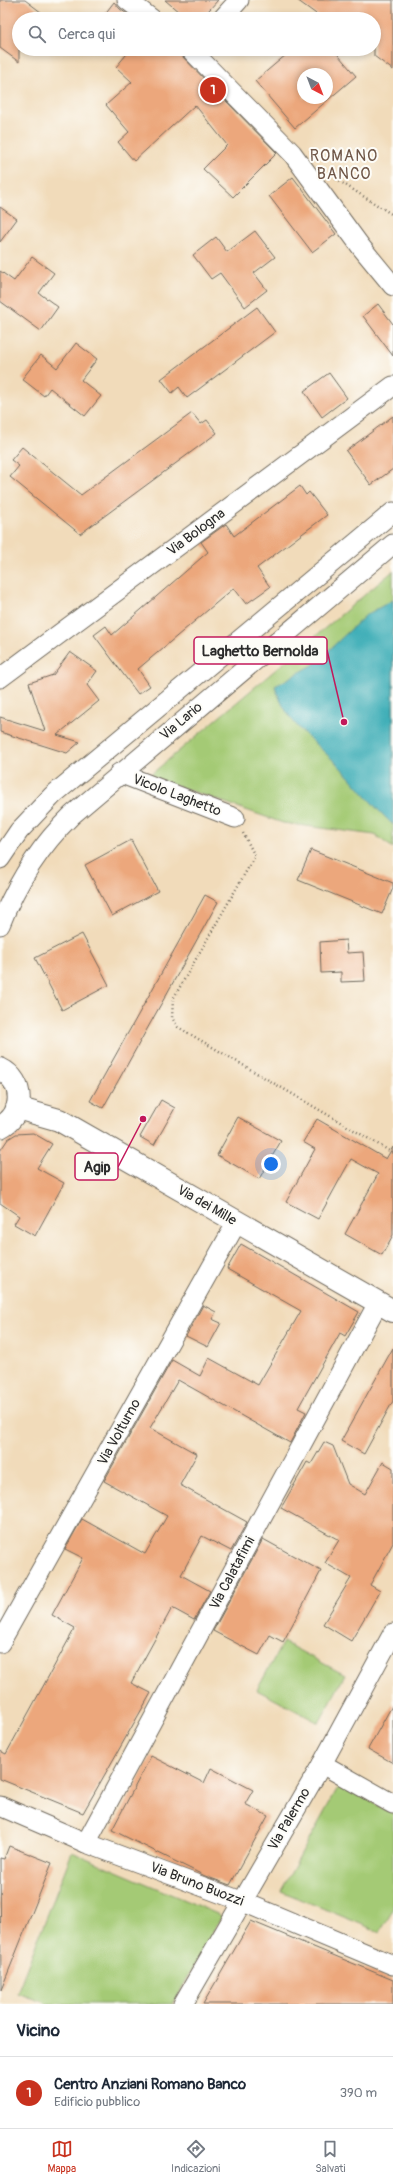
<!DOCTYPE html>
<html lang="it">
<style>
body{margin:0;font-family:Pangolin,sans-serif;background:#f2f2f3;color:#1f2937}
.compass{position:absolute;left:297px;top:68px;width:36px;height:36px;border-radius:50%;background:#fff;box-shadow:0 2px 6px #0003;rotate:138deg}
.you{position:absolute;left:271px;top:1164px;width:14px;height:14px;margin:-10px;border:3px solid #fff;border-radius:50%;background:#1a73e8;box-shadow:0 0 0 6px #1a73e833}
.badge{display:grid;place-items:center;width:26px;height:26px;border-radius:50%;background:#c8321e;color:#fff;font-size:13px;font-weight:700}
.pin{position:absolute;translate:-50% -50%;border:2px solid #fff;box-shadow:0 1px 4px #0006}
.list{margin:0;padding:0;list-style:none}
h2{display:flex;justify-content:space-between;align-items:center;height:52px;margin:0;padding:0 16px;font-size:17px}
h2 small{font-size:13px;font-weight:400;color:#747a83}
.list li{display:grid;grid-template-columns:26px 1fr auto;gap:12px;align-items:center;box-sizing:border-box;height:72px;padding:0 16px;border-top:1px solid #e0e1e3}
.list b{display:block;font-size:15px;white-space:nowrap}
.list p{margin:0;font-size:13px;white-space:nowrap;color:#747a83}
.list em{font-size:13px;font-style:normal;color:#747a83}
.icon{flex:none;width:22px;height:22px;fill:none;stroke:currentColor;stroke-width:2;stroke-linecap:round;stroke-linejoin:round}
.map{position:relative;flex:none;width:393px;height:2004px;overflow:hidden}
.search{position:absolute;background:#fff;box-shadow:0 2px 6px #0003;left:12px;right:12px;top:12px;height:44px;display:flex;align-items:center;gap:10px;box-sizing:border-box;padding:0 14px;border-radius:22px;color:#747a83;font-size:15px}
.sheet{height:124px;background:#fff}
nav{display:flex;justify-content:space-around;align-items:center;box-sizing:border-box;height:56px;border-top:1px solid #e0e1e3;background:#fff;font-size:11px;color:#747a83}
nav a{display:grid;justify-items:center;gap:2px}
nav .on{color:#c8321e}
.map>svg:first-child{display:block}
.green{fill:#a4ca75;stroke:#687a50}
.water{fill:#3fafb8;stroke:#356d72}
.building{fill:#eca77c;fill-rule:evenodd}
.lines{fill:none;stroke-linecap:round;stroke-linejoin:round}
.street-casing{stroke:#70695d;stroke-width:21}
.secondary-casing{stroke:#70695d;stroke-width:24}
.path{stroke:#70695d;stroke-width:2.5;stroke-dasharray:1 3;stroke-linecap:butt}
.street{stroke:#fff;stroke-width:19}
.secondary{stroke:#fff;stroke-width:22}
.labels{text-anchor:middle;dominant-baseline:central;stroke-width:4;stroke-linejoin:round;paint-order:stroke}
.street-label{font-size:14px;fill:#2b2b2b;stroke:#fdfcf7}
.quarter-label{font-size:16px;letter-spacing:1px;fill:#6f5647;stroke:#fdfcf7}
.leader{fill:none;stroke:#c2185b;stroke-width:1.5}
.callout-dot{fill:#c2185b;stroke:#fdfcf7;stroke-width:1.5}
.callout{fill:#fdfcf7;stroke:#c2185b;stroke-width:1.5}
.callout-label{font-size:15px;text-anchor:middle;font-weight:bold;fill:#2b2b2b}
</style>
<div class="map">
<svg width="393" height="2004" viewBox="0 0 393 2004">
<rect width="100%" height="100%" fill="#fdfcf7"/>
<filter id="ink" filterUnits="userSpaceOnUse"><feTurbulence type="fractalNoise" baseFrequency=".025" numOctaves="2"/><feDisplacementMap in="SourceGraphic" scale="8" xChannelSelector="R" yChannelSelector="G"/><feConvolveMatrix kernelMatrix="1 2 1 2 8 2 1 2 1" color-interpolation-filters="sRGB"/></filter>
<filter id="wash" filterUnits="userSpaceOnUse"><feTurbulence type="fractalNoise" baseFrequency=".012" numOctaves="4" result="noise"/><feDisplacementMap in="SourceGraphic" scale="16" xChannelSelector="R" yChannelSelector="G"/><feGaussianBlur stdDeviation="0.9" result="paint"/><feColorMatrix in="noise" values="0 0 0 0 0 0 0 0 0 0 0 0 0 0 0 0 0 1.4 0 .05"/><feComposite in="paint" operator="in"/></filter>
<g filter="url(#wash)">
<rect width="100%" height="100%" fill="#f1dbba"/>
<!-- green -->
<g class="green">
<path d="M393 571V848L375 835 283 823 149 776Z"/>
<path d="M283 1642 345 1675 319 1723 257 1690Z"/>
<path d="M340 1784 393 1814V1910L380 1932 281 1891Z"/>
<path d="M72 1852 222 1916 173 2004H48L17 1993Z"/>
</g>
<!-- water -->
<path class="water" d="M393 600V825C374 807 359 787 341 768 314 740 287 726 275 686L313 665 366 615Z"/>
<g id="blocks">
<!-- building -->
<g class="building">
<path d="M0 0H25L50 19H19V62L0 48Z"/>
<path d="M165 0H218L201 19H187Z"/>
<path d="M297 0H393V70L374 56V19H323Z"/>
<path d="M114 2 120 9 134 19H101Z"/>
<path d="M131 49H175L277 153 233 197 203 169 227 145 195 105 134 161 118 142 129 132 106 105 132 82 116 67Z"/>
<path d="M293 49H333L356 76 295 128 255 81ZM303 74H327V98H303Z"/>
<path d="M293 177 336 234 312 252 269 196Z"/>
<path d="M0 207 17 219 0 242Z"/>
<path d="M255 231 275 257 254 273 267 290 245 307 220 273 211 279 193 255 216 237 227 252Z"/>
<path d="M32 257 54 273 39 293 58 307 41 331 0 301V271L14 281Z"/>
<path d="M378 304 393 324V356L363 316Z"/>
<path d="M257 307 275 332 187 398 179 387 172 393 161 379Z"/>
<path d="M76 343 97 359 81 380 101 396 85 416 50 388 44 396 22 379 41 355 57 368Z"/>
<path d="M329 373 347 398 322 417 304 391Z"/>
<path d="M192 413 201 424 207 420 217 433 80 534 10 477 19 466 11 460 22 447 81 495Z"/>
<path d="M393 416V469L371 485 346 451Z"/>
<path d="M300 486 306 495 309 492 327 515 257 568 270 587 246 604 234 588 138 669 150 686 138 694 94 635 106 626 112 635 208 552 201 542 226 524 234 536Z"/>
<path d="M70 652 97 671 87 685 99 701 57 735 80 742 67 753 0 732V717L45 731 29 683 53 675Z"/>
<path d="M131 840 158 891 112 916 85 865Z"/>
<path d="M311 850 393 883V888L382 914 298 880Z"/>
<path d="M205 895 218 902 103 1108 90 1101Z"/>
<path d="M82 934 109 985 62 1010 35 958Z"/>
<path d="M346 940 347 953 363 952 365 981 341 982V972L321 973 320 942Z"/>
<path d="M161 1100 175 1108 154 1145 140 1137Z"/>
<path d="M238 1117 281 1141 259 1179 217 1155Z"/>
<path d="M317 1119 386 1159 393 1147V1235L382 1255 345 1234 378 1174 351 1159 318 1219 286 1202 315 1149 303 1142Z"/>
<path d="M33 1133 52 1144 37 1168 64 1183 35 1236 14 1224 19 1216 0 1203V1151L8 1139 16 1134Z"/>
<path d="M241 1244 359 1312 345 1336 340 1333 298 1408 306 1412 290 1443 178 1380 150 1428 197 1454 180 1485 247 1522 231 1551 202 1536 181 1575 210 1591 194 1620 172 1608 131 1683 151 1693 83 1813 0 1779V1751L6 1754 75 1628 52 1615 83 1558 65 1549 82 1519 145 1554 167 1516 104 1481 172 1360 200 1376 209 1358 258 1385 301 1311 227 1269Z"/>
<path d="M203 1305 216 1312 212 1319 221 1323 208 1347 186 1336Z"/>
<path d="M393 1348V1401L364 1454 341 1441Z"/>
<path d="M324 1442 333 1446 348 1484 365 1494 383 1462 393 1468V1543L370 1585 380 1591 351 1641 323 1624 351 1578 325 1563 339 1540 281 1508 307 1462 311 1464Z"/>
<path d="M263 1539 321 1571 283 1642 270 1635 259 1655 213 1631Z"/>
<path d="M393 1704V1763L368 1749Z"/>
<path d="M151 1756 204 1783 211 1768 253 1790 245 1804 268 1816 230 1885 205 1876 112 1830Z"/>
<path d="M9 1846 52 1863 1 1990 0 1858 4 1859Z"/>
<path d="M251 1921 393 1980V2004H203Z"/>
</g>
</g>
</g>
<g filter="url(#ink)">
<use href="#blocks" fill-opacity="0" stroke="#70695d" stroke-width="1"/>
<g class="lines">
<!-- street casing -->
<g class="street-casing">
<g id="street">
<path d="M127 0 152 19"/>
<path d="M222 19 239 0"/>
<path d="M190 49 292 153 361 247 393 286"/>
<path d="M0 678 393 386"/>
<path d="M119 773 235 818"/>
<path d="M0 859 19 831 53 795 393 512"/>
<path d="M0 925C16 884 40 846 72 815L393 544"/>
<path d="M0 1643 237 1222"/>
<path d="M322 1764 393 1804"/>
<path d="M0 1806 86 1843 241 1901 393 1965"/>
<path d="M86 1843 378 1303"/>
<path d="M183 2004 322 1764 393 1633"/>
</g>
</g>
<!-- secondary casing -->
<g class="secondary-casing">
<g id="secondary">
<path d="M0 1069C25 1081 25 1115 0 1127"/>
<path d="M17 1108 59 1120 393 1311"/>
</g>
</g>
<!-- path -->
<g class="path">
<path d="M336 179 393 215"/>
<path d="M243 833 255 856 173 999 172 1018 178 1027 393 1153"/>
</g>
<!-- street -->
<use href="#street" class="street"/>
<!-- secondary -->
<use href="#secondary" class="secondary"/>
</g>
</g>
<g class="labels">
<!-- street labels -->
<g class="street-label">
<text transform="translate(196 532) rotate(-37)">Via Bologna</text>
<text transform="translate(181 721) rotate(-40)">Via Lario</text>
<text transform="translate(177 795) rotate(21)">Vicolo Laghetto</text>
<text transform="translate(207 1205) rotate(30)">Via dei Mille</text>
<text transform="translate(119 1432) rotate(-61)">Via Volturno</text>
<text transform="translate(232 1573) rotate(-62)">Via Calatafimi</text>
<text transform="translate(289 1819) rotate(-60)">Via Palermo</text>
<text transform="translate(197 1884) rotate(21)">Via Bruno Buozzi</text>
</g>
<!-- quarter labels -->
<g class="quarter-label">
<text x="344" y="156">ROMANO<tspan x="344" dy="18">BANCO</tspan></text>
</g>
</g>
<!-- callouts -->
<path class="leader" d="M344 722L327 650M143 1119L118 1167"/>
<g class="callout-dot">
<circle cx="344" cy="722" r="4"/>
<circle cx="143" cy="1119" r="4"/>
</g>
<g class="callout">
<rect x="194" y="637" width="133" height="27" rx="4"/>
<rect x="75" y="1153" width="43" height="27" rx="4"/>
</g>
<g class="callout-label">
<text x="260" y="656">Laghetto Bernolda</text>
<text x="97" y="1172">Agip</text>
</g>
</svg>
<svg class="compass" viewBox="-18 -18 36 36"><path d="M0-13l5 13h-10z" fill="#e53935"/><path d="M0 13l5-13h-10z" fill="#747a83"/></svg>
<div class="you"></div>
<div class="pin badge" style="left:213px;top:90px">1</div>
<div class="search"><svg class="icon" aria-label="search" viewBox="0 0 24 24"><circle cx="10" cy="10" r="6"/><path d="M15 15l6 6"/></svg>Cerca qui</div>
</div>
<section class="sheet">
<h2>Vicino<small></small></h2>
<ul class="list">
<li><span class="badge">1</span><div><b>Centro Anziani Romano Banco</b><p>Edificio pubblico</p></div><em>390 m</em></li>
</ul>
</section>
<nav>
<a class="on"><svg class="icon" aria-label="map" viewBox="0 0 24 24"><path d="M3 6l6-2 6 2 6-2v14l-6 2-6-2-6 2zM9 4v14M15 6v14"/></svg>Mappa</a>
<a><svg class="icon" aria-label="directions" viewBox="0 0 24 24"><path d="M12 3l9 9-9 9-9-9zM9 14v-3h6M13 9l2 2-2 2"/></svg>Indicazioni</a>
<a><svg class="icon" aria-label="saved" viewBox="0 0 24 24"><path d="M7 4h10v16l-5-4-5 4z"/></svg>Salvati</a>
</nav>
